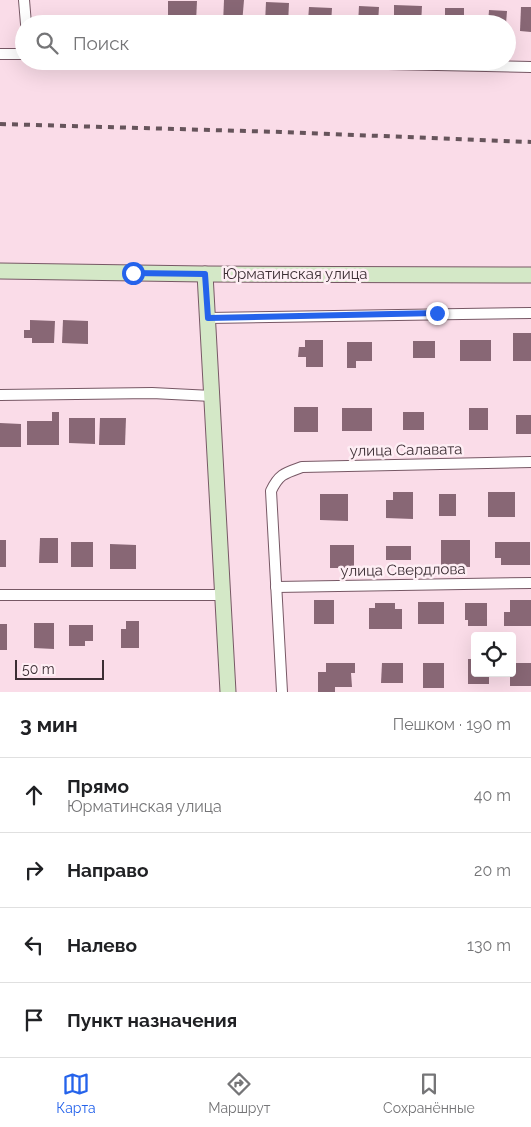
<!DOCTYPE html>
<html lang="ru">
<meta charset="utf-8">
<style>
body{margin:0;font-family:Raleway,sans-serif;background:#f2f2f2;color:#202124}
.controls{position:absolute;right:15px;bottom:15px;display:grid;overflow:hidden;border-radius:5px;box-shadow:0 5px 20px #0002}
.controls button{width:45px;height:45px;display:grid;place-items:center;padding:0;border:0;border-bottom:1px solid #e0e0e0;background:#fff;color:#202124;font:25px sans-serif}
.scale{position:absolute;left:15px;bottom:12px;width:89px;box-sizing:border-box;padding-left:5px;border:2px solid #3c2e34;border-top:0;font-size:14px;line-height:18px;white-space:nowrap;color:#3c2e34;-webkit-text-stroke:4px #feeef4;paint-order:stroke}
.stop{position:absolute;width:15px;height:15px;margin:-11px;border:4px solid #2563eb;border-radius:50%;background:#fff}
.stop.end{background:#2563eb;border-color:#fff;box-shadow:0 1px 5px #0008}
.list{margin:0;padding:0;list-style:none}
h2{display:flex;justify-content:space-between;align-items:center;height:65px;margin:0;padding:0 20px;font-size:21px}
h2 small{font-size:16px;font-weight:400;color:#757577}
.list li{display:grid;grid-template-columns:32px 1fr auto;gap:15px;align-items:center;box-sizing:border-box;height:75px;padding:0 20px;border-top:1px solid #e0e0e0}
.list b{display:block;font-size:19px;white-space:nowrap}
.list p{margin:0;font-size:16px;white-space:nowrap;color:#757577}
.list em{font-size:16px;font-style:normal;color:#757577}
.icon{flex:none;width:28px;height:28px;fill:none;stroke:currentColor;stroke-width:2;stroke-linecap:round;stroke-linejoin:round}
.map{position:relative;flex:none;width:531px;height:692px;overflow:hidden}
.search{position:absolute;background:#fff;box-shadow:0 5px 20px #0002;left:15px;right:15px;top:15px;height:55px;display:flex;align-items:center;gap:12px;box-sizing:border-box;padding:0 18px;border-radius:28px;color:#757577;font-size:19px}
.sheet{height:365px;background:#fff}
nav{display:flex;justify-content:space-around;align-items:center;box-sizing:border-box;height:70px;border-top:1px solid #e0e0e0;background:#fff;font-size:14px;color:#757577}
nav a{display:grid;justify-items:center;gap:2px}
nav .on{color:#2563eb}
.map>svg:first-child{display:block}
.building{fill:#886775}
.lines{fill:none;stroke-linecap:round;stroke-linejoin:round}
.street-casing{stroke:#775865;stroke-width:12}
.secondary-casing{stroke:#775865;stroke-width:17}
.street{stroke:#fff;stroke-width:10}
.secondary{stroke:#d4e8c7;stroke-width:15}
.rail{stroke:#66545b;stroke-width:4;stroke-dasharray:6 6;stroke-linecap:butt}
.route{stroke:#2563eb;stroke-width:6}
.labels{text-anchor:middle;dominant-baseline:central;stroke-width:5;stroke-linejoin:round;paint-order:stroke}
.street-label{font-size:15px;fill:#3c2e34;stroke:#feeef4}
</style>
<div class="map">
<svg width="531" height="692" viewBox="0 0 531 692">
<rect width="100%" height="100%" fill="#fadce8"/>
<!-- building -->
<g class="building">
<path d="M224 0H244L242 24H223Z"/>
<path d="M168 1H197L196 22 168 21Z"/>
<path d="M266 2 289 3 288 24 265 23Z"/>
<path d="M394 5 422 6 421 24H394Z"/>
<path d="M359 6 379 7 378 24H358Z"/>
<path d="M309 7 332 8 331 24H315V22L308 21Z"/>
<path d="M521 7H531V32L520 31Z"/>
<rect x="445" y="8" width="19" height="16"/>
<path d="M489 10 507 11 506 24H488Z"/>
<path d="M30 320 55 321 54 343H32V338H24V330H30Z"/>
<path d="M63 320 88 321V344L62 343Z"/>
<rect x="513" y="333" width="18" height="28"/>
<path d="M305 340H323V367H306V357H298L299 347H305Z"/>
<rect x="460" y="340" width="31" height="21"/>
<rect x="413" y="341" width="22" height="17"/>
<path d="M347 342H372V361H356V368H347Z"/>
<rect x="294" y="407" width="24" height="25"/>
<rect x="342" y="408" width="30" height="23"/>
<rect x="469" y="408" width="19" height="22"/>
<path d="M52 412H59V445H27V421H52Z"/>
<rect x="403" y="412" width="21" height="18"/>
<rect x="516" y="415" width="15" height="19"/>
<path d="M69 418H95V444L69 443Z"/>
<path d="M100 418H126L125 445H99Z"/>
<path d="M0 423 21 424V447H0Z"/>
<path d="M393 492H413V519L386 518V500H393Z"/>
<rect x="488" y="492" width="27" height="25"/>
<path d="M320 494H348V521L320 520Z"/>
<rect x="439" y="494" width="17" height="22"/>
<path d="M40 538H58V563H39Z"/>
<rect x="0" y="540" width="6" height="27"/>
<rect x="441" y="540" width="29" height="27"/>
<rect x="71" y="542" width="22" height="25"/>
<path d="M495 542H530V565H501V558H495Z"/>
<path d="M110 544 136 545V569H110Z"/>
<rect x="330" y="545" width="24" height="23"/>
<rect x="386" y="546" width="25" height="14"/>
<rect x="314" y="600" width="20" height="24"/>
<path d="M510 600H531V626H504V612H510Z"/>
<rect x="418" y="602" width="26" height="22"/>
<path d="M375 603H395V609H402V629H369V608H375Z"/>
<path d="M465 603H487V626H468V620H465Z"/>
<path d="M126 621H139V648H121V629H126Z"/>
<path d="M34 623H54V649L34 648Z"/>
<rect x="0" y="624" width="7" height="26"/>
<path d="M69 625H93V641H85V646H69Z"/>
<path d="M468 659H475V673H489V684H468Z"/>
<path d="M326 663H355V673H351L352 687H335V692H318V672H326Z"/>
<path d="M382 663H403V683H381Z"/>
<rect x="423" y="663" width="21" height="25"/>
<path d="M512 663H531V686H510V673H512Z"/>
</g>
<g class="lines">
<!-- street casing -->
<g class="street-casing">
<g id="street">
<path d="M24 0 26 24"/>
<path d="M0 54H24"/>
<path d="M244 61 531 67"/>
<path d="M208 318 531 313"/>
<path d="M0 395 152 393 212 396"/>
<path d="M276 587 531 583"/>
<path d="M0 595H223"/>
<path d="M282 692 271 491C279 474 285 473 302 467L531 462"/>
</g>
</g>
<!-- secondary casing -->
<g class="secondary-casing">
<g id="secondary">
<path d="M0 271 205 274 531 275"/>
<path d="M205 274 228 692"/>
</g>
</g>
<!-- street -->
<use href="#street" class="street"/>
<!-- secondary -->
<use href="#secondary" class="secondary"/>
<!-- rail -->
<path class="rail" d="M0 124 281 132 531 142"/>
</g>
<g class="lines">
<!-- route -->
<path class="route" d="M133 273 205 274 208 318 437 313"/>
</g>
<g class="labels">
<!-- street labels -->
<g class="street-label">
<text x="295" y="274">Юрматинская улица</text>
<text transform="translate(406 450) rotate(-1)">улица Салавата</text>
<text transform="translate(403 570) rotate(-1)">улица Свердлова</text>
</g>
</g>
</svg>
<div class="controls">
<button><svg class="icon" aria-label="locate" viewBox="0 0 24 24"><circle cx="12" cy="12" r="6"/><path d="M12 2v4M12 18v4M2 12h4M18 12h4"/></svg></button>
</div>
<div class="scale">50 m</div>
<div class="stop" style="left:133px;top:273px"></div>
<div class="stop end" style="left:437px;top:313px"></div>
<div class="search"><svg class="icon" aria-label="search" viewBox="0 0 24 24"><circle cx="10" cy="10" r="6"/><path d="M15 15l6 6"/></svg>Поиск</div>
</div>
<section class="sheet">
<h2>3 мин<small>Пешком · 190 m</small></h2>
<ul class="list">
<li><svg class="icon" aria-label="ahead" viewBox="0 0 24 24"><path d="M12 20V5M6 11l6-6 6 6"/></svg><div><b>Прямо</b><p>Юрматинская улица</p></div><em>40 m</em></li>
<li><svg class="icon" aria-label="right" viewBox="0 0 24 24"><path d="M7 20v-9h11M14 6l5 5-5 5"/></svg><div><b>Направо</b></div><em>20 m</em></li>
<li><svg class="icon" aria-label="left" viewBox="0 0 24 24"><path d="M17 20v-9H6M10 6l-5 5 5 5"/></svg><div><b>Налево</b></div><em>130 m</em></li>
<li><svg class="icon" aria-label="arrive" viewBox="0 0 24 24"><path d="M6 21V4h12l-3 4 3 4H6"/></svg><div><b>Пункт назначения</b></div></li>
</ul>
</section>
<nav>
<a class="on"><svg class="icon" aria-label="map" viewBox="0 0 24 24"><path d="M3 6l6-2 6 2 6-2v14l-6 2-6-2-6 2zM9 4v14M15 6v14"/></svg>Карта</a>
<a><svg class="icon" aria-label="directions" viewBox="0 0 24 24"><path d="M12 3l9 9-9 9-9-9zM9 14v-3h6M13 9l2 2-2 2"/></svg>Маршрут</a>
<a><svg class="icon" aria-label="saved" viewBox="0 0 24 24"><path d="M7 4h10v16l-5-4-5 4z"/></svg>Сохранённые</a>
</nav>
